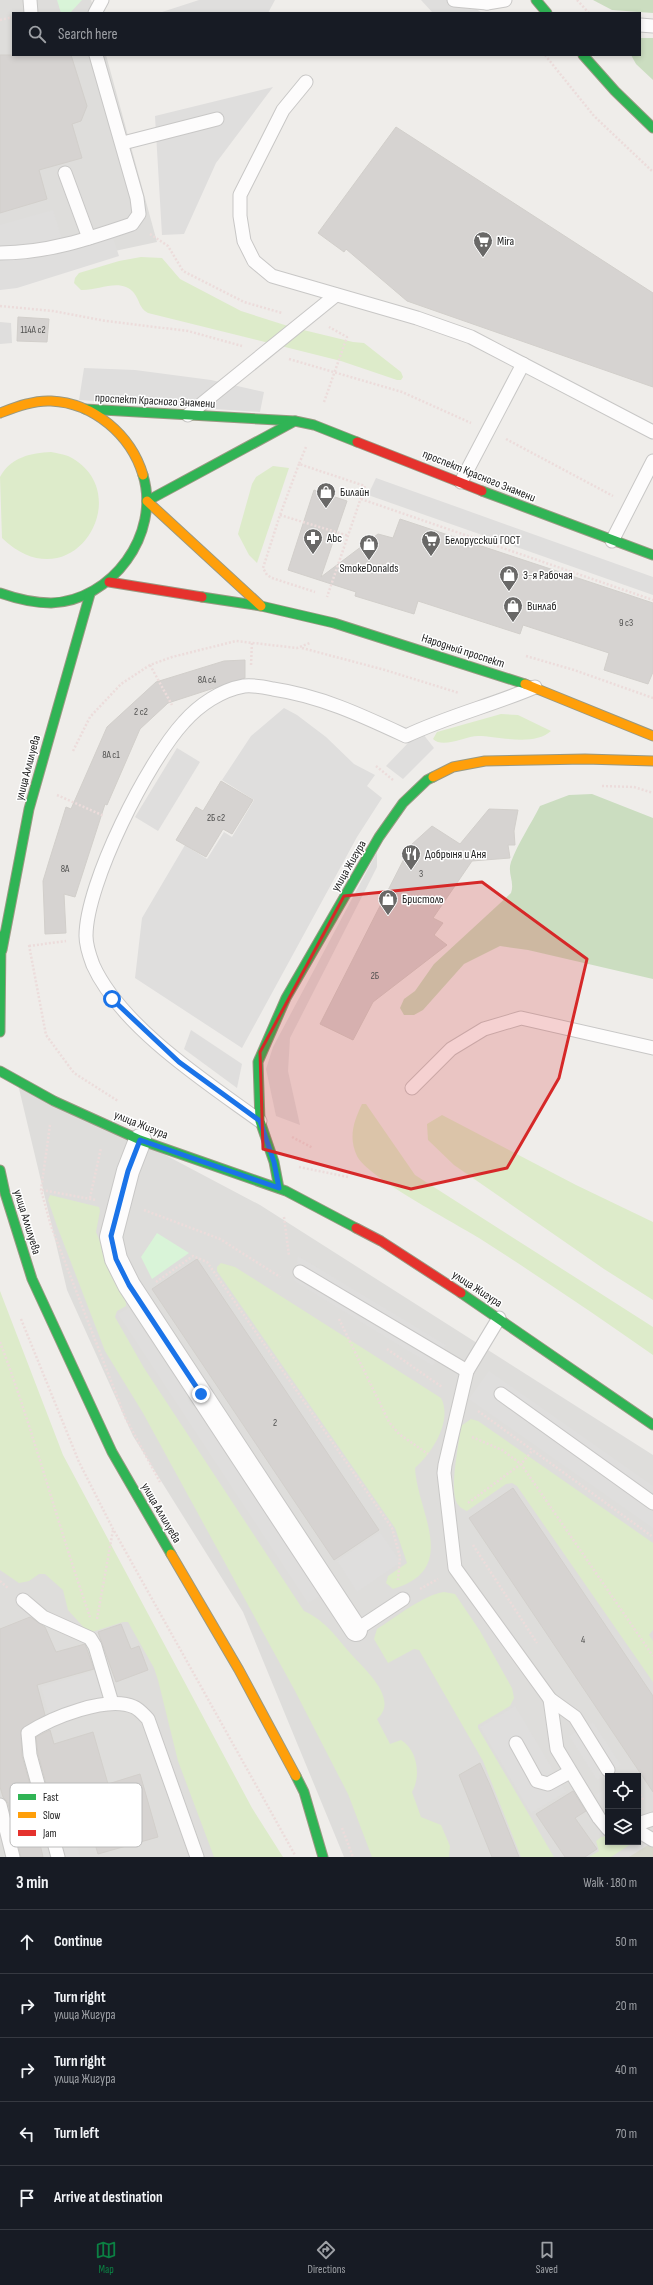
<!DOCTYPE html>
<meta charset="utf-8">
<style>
body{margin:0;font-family:"Sofia Sans Condensed",sans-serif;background:#20242c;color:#f1f3f6}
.controls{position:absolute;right:12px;bottom:12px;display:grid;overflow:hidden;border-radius:0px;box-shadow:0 2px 6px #0003}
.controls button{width:36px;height:36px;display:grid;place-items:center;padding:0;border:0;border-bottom:1px solid #363941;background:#171b24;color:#f1f3f6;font:20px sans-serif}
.stop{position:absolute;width:12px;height:12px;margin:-9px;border:3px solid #1a73e8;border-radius:50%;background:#fff}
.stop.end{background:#1a73e8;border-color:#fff;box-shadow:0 1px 4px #0008}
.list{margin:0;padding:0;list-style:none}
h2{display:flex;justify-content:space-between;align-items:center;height:52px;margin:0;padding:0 16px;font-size:17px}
h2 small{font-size:13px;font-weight:400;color:#9ea1a6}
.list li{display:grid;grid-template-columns:26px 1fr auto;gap:12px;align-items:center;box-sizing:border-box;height:64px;padding:0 16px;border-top:1px solid #363941}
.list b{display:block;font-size:15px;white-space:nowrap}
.list p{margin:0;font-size:13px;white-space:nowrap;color:#9ea1a6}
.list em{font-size:13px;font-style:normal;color:#9ea1a6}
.icon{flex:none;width:22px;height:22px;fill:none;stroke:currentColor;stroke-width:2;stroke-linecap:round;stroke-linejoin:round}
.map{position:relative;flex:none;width:653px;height:1857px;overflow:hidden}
.search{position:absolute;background:#171b24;box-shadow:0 2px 6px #0003;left:12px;right:12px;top:12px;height:44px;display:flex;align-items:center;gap:10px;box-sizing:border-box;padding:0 14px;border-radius:0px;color:#9ea1a6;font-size:15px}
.sheet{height:372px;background:#171b24}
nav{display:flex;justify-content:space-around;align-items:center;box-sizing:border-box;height:56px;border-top:1px solid #363941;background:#171b24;font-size:11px;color:#9ea1a6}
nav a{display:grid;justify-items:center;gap:2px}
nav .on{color:#0b8043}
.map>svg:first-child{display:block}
.residential{fill:#dedddb;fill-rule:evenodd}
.construction{fill:#d8d8cc}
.grass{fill:#ddebca}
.forest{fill:#cbddc0}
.park{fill:#d9f4d8}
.parking{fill:#dfdedd}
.building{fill:#d6d3d1;stroke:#d2cfcb}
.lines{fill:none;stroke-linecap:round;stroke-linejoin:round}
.lane-casing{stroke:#c8c7c6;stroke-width:15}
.street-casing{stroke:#c8c7c6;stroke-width:24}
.fast-casing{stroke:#999982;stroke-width:11}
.slow-casing{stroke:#999982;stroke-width:11}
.jam-casing{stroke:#999982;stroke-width:11}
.path{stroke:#ecdcdb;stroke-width:2.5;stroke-dasharray:2 2;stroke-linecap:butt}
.lane{stroke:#fdfcfc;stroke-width:13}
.street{stroke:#fdfcfc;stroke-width:22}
.fast{stroke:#30b455;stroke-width:9}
.slow{stroke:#ff9f0a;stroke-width:9}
.jam{stroke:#e5322d;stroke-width:9}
.route{stroke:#1a73e8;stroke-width:5}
.marked{fill:#d62828;fill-opacity:0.2;stroke:#d62828;stroke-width:3;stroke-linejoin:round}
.labels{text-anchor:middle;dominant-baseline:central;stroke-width:3;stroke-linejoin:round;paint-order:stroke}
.number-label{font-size:10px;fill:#4e4e4d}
.poi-label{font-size:12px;fill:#212121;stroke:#fff;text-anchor:start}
.street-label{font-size:12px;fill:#212121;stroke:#fff}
.key{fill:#fff;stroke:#bcbcbc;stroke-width:1}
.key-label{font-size:11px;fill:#212121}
</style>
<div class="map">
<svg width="653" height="1857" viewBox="0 0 653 1857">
<rect width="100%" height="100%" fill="#efedea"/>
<!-- residential -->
<g class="residential">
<path d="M0 0H91L95 13H13V55H106L157 242 96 255 0 282Z"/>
<path d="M16 1076 260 1205 653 1455V1857H344L243 1612 133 1436 67 1290ZM608 1776H638V1842H608Z"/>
<path d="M0 1548 134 1605 272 1857H0Z"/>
</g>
<!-- construction -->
<path class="construction" d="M653 1842V1857H629Z"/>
<!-- grass -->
<g class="grass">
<path d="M141 257 162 258 180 279 241 311 291 327 353 342 364 343 401 372 403 377 401 380H397L341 361 148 313C139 308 140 301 134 293 121 277 98 291 81 290L74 283 75 278 79 273 119 261Z"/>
<path d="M51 452C56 453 63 454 68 456 140 491 73 606 2 538L0 477C11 457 31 453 51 452Z"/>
<path d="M273 466 289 468 257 563 249 555 238 534 252 484 256 477Z"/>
<path d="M501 714 518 715 551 731C533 747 499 736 478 736 465 736 443 749 433 739L437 732Z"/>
<path d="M362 1104H366L415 1175 653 1327V1355C596 1315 538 1276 479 1238 455 1223 367 1177 357 1156 348 1137 354 1121 362 1104Z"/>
<path d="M442 1115 576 1185 653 1222V1300L604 1269 454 1165 428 1140 427 1124Z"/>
<path d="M50 1195 99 1207 100 1211 96 1232 126 1303V1306L117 1311 115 1317 144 1368 304 1611C327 1622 335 1636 351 1654 364 1669 400 1699 377 1719L390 1744 401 1740C418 1750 421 1777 412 1792L421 1817 441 1825 450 1846 449 1857H372L348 1794 294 1689 143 1413 105 1351 57 1226 48 1200Z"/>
<path d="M221 1263 235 1267 441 1398C453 1421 432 1453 415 1468 417 1512 461 1569 393 1589L386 1583 388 1576 407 1563 395 1528 217 1271V1267Z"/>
<path d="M0 1291 63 1455 252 1808 283 1857H214L178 1761 158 1680 154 1668 128 1622H123L92 1632 87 1631 68 1610 63 1590 45 1574H39L29 1581 19 1583 0 1570Z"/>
<path d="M471 1419 478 1421 653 1543V1630L649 1635 653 1641V1682L517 1486 512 1483 506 1484 467 1511C462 1509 458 1506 456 1501 450 1486 459 1443 461 1426Z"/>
<path d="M444 1592 455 1594 480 1631 512 1688 514 1698 510 1706 478 1725V1728L554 1857H521L483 1761 419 1650 414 1649 388 1663 374 1639 377 1629C395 1618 423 1595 444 1592Z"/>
<path d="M608 1836V1842H634L611 1857H589L599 1851 596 1841 601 1837Z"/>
</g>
<!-- forest -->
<g class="forest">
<path d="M593 0H653V13L612 10Z"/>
<path d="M640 38H653V80L636 64 631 55H640Z"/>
<path d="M592 794 653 818V979L528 950 500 946 464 964 423 1010 414 1015H404L400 1008 404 999 415 991 434 964 511 893C515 882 507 873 511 862 518 843 531 824 540 806L569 795Z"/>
</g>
<!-- park -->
<g class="park">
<path d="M57 0H82L70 13H61Z"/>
<path d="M157 1233 189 1253 152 1279 141 1257Z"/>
</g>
<!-- parking -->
<g class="parking">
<path d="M199 0H275L268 13H159Z"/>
<path d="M421 0H464L482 13H433Z"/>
<path d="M273 87 216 163 184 234 162 235 155 116Z"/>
<path d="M53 210 65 249 112 235 119 256 17 288 0 290V225Z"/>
<path d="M0 322 11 323 12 343 0 344Z"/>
<path d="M84 368 135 370 211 380 264 392 260 412 79 400Z"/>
<path d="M376 478 653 577V595L368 495Z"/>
<path d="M284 708 297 715 326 737 354 764 375 775 367 786 382 798 357 837 242 1048 135 978 142 918 185 845 207 859 224 832 232 837 254 800 222 780 251 736Z"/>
<path d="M423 734 434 748 403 779 386 766 411 740Z"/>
<path d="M177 748 200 762 158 831 135 817Z"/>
<path d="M377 852V867L290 1038 288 1071 300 1125 276 1116 266 1069 273 1047Z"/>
<path d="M191 1030 242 1064 237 1088 184 1049Z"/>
<path d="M298 1256 446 1345 433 1366 294 1281Z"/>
<path d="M129 1308 320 1596 308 1603 118 1314Z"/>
<path d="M489 1371 653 1486V1528L469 1399Z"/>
<path d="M380 1532 401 1562 357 1592 337 1561Z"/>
<path d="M97 1670 105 1699 49 1716 41 1687Z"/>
<path d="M515 1706 566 1792 531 1813 480 1727Z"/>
<path d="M593 1722 621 1765 597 1780 569 1736Z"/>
<path d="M608 1787V1814L596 1795Z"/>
<path d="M69 1816 80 1857H52L43 1823Z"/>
</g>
<!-- building -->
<g class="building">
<path d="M0 55H71L87 106 81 121 72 124 82 158 39 170 47 199 0 213Z"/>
<path d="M396 127 653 293V387L407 301 346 249 344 252 318 233Z"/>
<path d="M18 317 49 319 47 342 17 341Z"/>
<path d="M314 490 347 501 321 577 378 534 393 538 400 519 653 603V672L648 684 604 670 609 653 523 625 520 634 418 601 414 614 355 596 356 592 288 570Z"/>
<path d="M245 660V678L168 703 140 729 107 805 105 804 75 897 64 894 66 933 45 934 43 881 50 858 66 807 71 809 107 727 156 682 224 661Z"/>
<path d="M221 781 253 800 232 834 223 829 206 857 176 840 196 807 203 811Z"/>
<path d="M489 809 518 810 514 831 515 845H508L510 858 472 861 433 918 443 923 434 935 447 945 373 1002 353 1040 320 1024 411 845 432 826 460 844Z"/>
<path d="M197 1259 379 1530 334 1560 152 1289Z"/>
<path d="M513 1488 653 1696V1792L469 1518Z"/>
<path d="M30 1617 45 1627 56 1652 85 1644 94 1669 37 1685 45 1715 21 1730 22 1756 38 1813 33 1814 43 1857H21L8 1803 3 1797 0 1787V1629Z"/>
<path d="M121 1624 131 1649 139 1646 148 1670 116 1682 98 1632Z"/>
<path d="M50 1730 54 1744 93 1732 108 1784 140 1774 158 1837 98 1854 82 1800 53 1809 38 1754 36 1737Z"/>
<path d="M480 1763 490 1785 519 1857H492L459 1775Z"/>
<path d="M573 1791 586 1811 575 1818 597 1849 585 1857H565L536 1814Z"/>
</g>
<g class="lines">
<!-- lane casing -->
<g class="lane-casing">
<g id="lane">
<path d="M30 0 31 13"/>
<path d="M454 0 487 3"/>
<path d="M486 0 487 3 505 0"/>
<path d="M95 13 102 0"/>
<path d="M640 25 653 26"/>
<path d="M306 82 283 110 240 195V216L244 241 254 261 272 276 417 318 471 337 653 432"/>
<path d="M123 143 217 119"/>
<path d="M65 173 89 238"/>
<path d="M0 253C47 253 88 239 132 224L139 214 137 198 96 55"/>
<path d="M188 415 336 295"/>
<path d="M461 482 523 364"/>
<path d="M612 541 653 461"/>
<path d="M412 1088 451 1049 484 1029 521 1018 653 1048"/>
<path d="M260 1121C206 1082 121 1027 93 965 90 957 86 946 86 936 86 883 148 761 184 722 199 705 221 690 244 686 253 685 264 687 273 689 321 696 363 716 406 736 448 716 493 705 535 687"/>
<path d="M300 1272 467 1371"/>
<path d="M499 1318 467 1371 445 1465 444 1473 455 1568 550 1699 575 1717 608 1770"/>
<path d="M501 1394 653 1503"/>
<path d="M23 1600 43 1617 90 1638 95 1646 112 1703"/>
<path d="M356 1630 403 1599"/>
<path d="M550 1699 557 1749 599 1818 608 1829"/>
<path d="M516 1743 537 1781 548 1784 570 1772"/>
<path d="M0 1805 13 1857"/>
<path d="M638 1824 653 1819"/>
<path d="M638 1831 653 1840"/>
<path d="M58 1857 30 1755 28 1733C51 1718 107 1695 134 1707 139 1709 144 1715 148 1719L197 1857"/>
</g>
</g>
<!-- street casing -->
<g class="street-casing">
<path id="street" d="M140 1140 128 1171 111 1237 116 1259 129 1285 356 1630"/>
</g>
<!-- fast casing -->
<g class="fast-casing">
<g id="fast">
<path d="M536 0 547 13"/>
<path d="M583 55 615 91 653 128"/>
<path d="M85 409 295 421 314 425 357 442"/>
<path d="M482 491 653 555"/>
<path d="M147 501 295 421"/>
<path d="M0 593C17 599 32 603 51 603 112 601 161 534 143 475"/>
<path d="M202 597 261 606 334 623 525 684"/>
<path d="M2 950 29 809 90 594"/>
<path d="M0 1032 1 936"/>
<path d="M0 1071 54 1101 140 1140 286 1191 356 1228"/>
<path d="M0 1170 5 1193 32 1279 112 1452 171 1554"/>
<path d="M279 1188 274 1162 260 1121 258 1062 286 998 379 837 403 803 427 780 433 777"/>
<path d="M461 1293 653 1425"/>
<path d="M296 1776 304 1792 323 1857"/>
</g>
</g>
<!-- slow casing -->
<g class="slow-casing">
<g id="slow">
<path d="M0 413C16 407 34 400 51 401 94 403 131 435 143 475"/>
<path d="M147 501 261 606"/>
<path d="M525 684 653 736"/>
<path d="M433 777 453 767 485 761 585 759 653 761"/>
<path d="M171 1554 239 1670 296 1776"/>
</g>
</g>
<!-- jam casing -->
<g class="jam-casing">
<g id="jam">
<path d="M357 442 482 491"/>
<path d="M109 582 202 597"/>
<path d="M356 1228 381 1241 461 1293"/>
</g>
</g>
<!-- path -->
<g class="path">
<path d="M577 0 589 13"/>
<path d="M0 20 13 17"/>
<path d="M545 55 594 116 653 172"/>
<path d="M150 234 168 246 183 271 244 302 282 313"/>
<path d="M0 306 53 311 106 321 188 331 242 346"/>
<path d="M289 359 402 392 471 423"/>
<path d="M324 402 347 337 329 327"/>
<path d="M506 439 613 496"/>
<path d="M306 447 299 464 365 486 327 597"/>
<path d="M299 464 280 515 263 568 267 575 272 578 315 592"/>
<path d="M361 499 653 600"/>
<path d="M280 515 349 536"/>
<path d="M302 648 385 670 459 693"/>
<path d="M526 656 574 670 653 698"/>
<path d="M150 665 172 705"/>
<path d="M251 665 252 642"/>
<path d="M73 751 90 717 121 684 150 665 172 657 236 641 297 648 310 643"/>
<path d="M376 766 393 780"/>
<path d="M602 786 634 787 653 793"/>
<path d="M57 795 104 816"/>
<path d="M29 945 46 1035 74 1073 118 1101"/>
<path d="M29 946 66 941"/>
<path d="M50 1125 41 1190 51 1226 125 1417 160 1482"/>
<path d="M292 1137 313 1148"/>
<path d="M299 1167 348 1177"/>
<path d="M42 1190 96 1200"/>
<path d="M90 1198 101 1148"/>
<path d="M144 1210 220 1239 280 1277"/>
<path d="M284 1217 289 1256"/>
<path d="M156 1282 193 1256 207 1262 392 1528 400 1557 398 1580"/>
<path d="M21 1319 79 1462 113 1529 295 1855"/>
<path d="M339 1319 389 1422 399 1434 428 1454"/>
<path d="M0 1342C34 1432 58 1526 90 1617"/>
<path d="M387 1349 442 1387"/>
<path d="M478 1411 653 1537"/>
<path d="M472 1437 502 1450 521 1464 653 1656"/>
<path d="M468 1503 521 1464 532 1451"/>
<path d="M473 1545 537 1643"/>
<path d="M0 1581 8 1588"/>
<path d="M420 1589 438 1579"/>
<path d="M97 1619 113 1530"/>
<path d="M638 1791 644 1801"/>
<path d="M342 1828 353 1857"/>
</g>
<!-- lane -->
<use href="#lane" class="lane"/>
<!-- street -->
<use href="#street" class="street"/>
<!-- fast -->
<use href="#fast" class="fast"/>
<!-- slow -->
<use href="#slow" class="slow"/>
<!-- jam -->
<use href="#jam" class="jam"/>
</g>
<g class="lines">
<!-- route -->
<path class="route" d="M112 999 179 1062 260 1121 274 1162 279 1188 140 1140 128 1171 111 1236 116 1259 129 1285 201 1394"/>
</g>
<!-- marked area -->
<path class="marked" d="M482 882 587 959 559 1078 507 1168 411 1189 263 1149 260 1052 344 896Z"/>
<!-- icons -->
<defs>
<g id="supermarket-pin" transform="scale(1)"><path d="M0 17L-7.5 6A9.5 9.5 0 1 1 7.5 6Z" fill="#696867" stroke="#fff"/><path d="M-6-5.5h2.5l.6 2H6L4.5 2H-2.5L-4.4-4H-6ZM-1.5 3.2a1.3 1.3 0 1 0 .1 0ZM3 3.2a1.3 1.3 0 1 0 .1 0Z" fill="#fff"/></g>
<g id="shop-pin" transform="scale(1)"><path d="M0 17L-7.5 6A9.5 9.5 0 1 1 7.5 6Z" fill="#696867" stroke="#fff"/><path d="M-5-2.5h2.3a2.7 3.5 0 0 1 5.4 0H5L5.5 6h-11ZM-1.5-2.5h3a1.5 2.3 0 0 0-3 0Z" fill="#fff"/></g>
<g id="pharmacy-pin" transform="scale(1)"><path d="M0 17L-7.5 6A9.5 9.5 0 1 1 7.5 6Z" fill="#696867" stroke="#fff"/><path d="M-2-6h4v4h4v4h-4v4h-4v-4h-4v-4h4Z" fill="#fff"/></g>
<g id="restaurant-pin" transform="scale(1)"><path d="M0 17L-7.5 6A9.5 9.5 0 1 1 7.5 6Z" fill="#696867" stroke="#fff"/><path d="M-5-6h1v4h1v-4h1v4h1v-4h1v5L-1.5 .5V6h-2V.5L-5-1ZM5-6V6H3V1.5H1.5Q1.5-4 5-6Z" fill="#fff"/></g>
</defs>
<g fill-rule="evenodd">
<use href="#supermarket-pin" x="483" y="241"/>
<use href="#shop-pin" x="326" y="492"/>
<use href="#pharmacy-pin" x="313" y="538"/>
<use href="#supermarket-pin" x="431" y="540"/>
<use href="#shop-pin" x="369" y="544"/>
<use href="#shop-pin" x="509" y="575"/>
<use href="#shop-pin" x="513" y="606"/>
<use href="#restaurant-pin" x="411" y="854"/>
<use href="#shop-pin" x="388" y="899"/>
</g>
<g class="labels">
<!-- number labels -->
<g class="number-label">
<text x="33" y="330">114А с2</text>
<text x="626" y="623">9 с3</text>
<text x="207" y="680">8А с4</text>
<text x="141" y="712">2 с2</text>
<text x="111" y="755">8А с1</text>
<text x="216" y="818">2Б с2</text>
<text x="65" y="869">8А</text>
<text x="421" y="874">3</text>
<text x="375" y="976">2Б</text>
<text x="275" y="1423">2</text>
<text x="583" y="1640">4</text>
</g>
<!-- poi labels -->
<g class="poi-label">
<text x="497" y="241">Mira</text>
<text x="340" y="492">Билайн</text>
<text x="327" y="538">Abc</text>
<text x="445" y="540">Белорусский ГОСТ</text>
<text x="369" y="568" text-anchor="middle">SmokeDonalds</text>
<text x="523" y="575">3-я Рабочая</text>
<text x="527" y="606">Винлаб</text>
<text x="425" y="854">Добрыня и Аня</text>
<text x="402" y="899">Бристоль</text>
</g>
<!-- street labels -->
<g class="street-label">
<text transform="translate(155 401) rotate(3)">проспект Красного Знамени</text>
<text transform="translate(479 476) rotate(22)">проспект Красного Знамени</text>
<text transform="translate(463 651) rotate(18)">Народный проспект</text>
<text transform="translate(28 768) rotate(-75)">улица Аллилуева</text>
<text transform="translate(349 866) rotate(-60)">улица Жигура</text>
<text transform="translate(141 1125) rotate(22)">улица Жигура</text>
<text transform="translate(27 1222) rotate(73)">улица Аллилуева</text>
<text transform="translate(477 1289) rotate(33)">улица Жигура</text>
<text transform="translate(161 1513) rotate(60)">улица Аллилуева</text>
</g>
</g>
<!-- legend -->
<rect x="10" y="1783" width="132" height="64" rx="6" class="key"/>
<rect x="18" y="1794" width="18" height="6" fill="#30b455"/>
<rect x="18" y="1812" width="18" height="6" fill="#ff9f0a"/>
<rect x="18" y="1830" width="18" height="6" fill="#e5322d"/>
<g class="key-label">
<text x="43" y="1801">Fast</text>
<text x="43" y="1819">Slow</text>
<text x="43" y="1837">Jam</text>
</g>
</svg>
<div class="controls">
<button><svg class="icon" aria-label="locate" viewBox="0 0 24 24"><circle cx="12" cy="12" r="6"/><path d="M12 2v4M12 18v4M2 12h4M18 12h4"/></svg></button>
<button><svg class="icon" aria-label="layers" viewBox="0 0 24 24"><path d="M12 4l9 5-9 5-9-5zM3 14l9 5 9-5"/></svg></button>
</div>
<div class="stop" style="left:112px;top:999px"></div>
<div class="stop end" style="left:201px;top:1394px"></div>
<div class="search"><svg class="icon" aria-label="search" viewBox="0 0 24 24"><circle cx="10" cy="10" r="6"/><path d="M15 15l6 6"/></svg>Search here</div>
</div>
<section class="sheet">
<h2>3 min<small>Walk · 180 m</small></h2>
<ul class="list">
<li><svg class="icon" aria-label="ahead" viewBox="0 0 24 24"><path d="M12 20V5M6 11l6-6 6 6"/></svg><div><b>Continue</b></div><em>50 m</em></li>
<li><svg class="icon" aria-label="right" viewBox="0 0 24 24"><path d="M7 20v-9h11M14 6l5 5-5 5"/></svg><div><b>Turn right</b><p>улица Жигура</p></div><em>20 m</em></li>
<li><svg class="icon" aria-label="right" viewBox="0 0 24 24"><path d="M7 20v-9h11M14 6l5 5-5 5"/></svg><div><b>Turn right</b><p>улица Жигура</p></div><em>40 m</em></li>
<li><svg class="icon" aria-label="left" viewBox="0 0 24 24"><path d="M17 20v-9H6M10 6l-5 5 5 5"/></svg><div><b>Turn left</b></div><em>70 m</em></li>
<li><svg class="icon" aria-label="arrive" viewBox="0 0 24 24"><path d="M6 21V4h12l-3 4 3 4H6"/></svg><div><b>Arrive at destination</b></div></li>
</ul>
</section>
<nav>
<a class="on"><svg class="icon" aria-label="map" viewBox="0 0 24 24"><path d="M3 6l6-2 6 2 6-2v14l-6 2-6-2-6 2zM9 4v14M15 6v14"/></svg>Map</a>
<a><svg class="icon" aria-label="directions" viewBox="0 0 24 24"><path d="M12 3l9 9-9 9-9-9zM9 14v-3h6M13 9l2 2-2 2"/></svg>Directions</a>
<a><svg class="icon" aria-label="saved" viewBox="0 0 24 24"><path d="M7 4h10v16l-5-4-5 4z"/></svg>Saved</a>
</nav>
